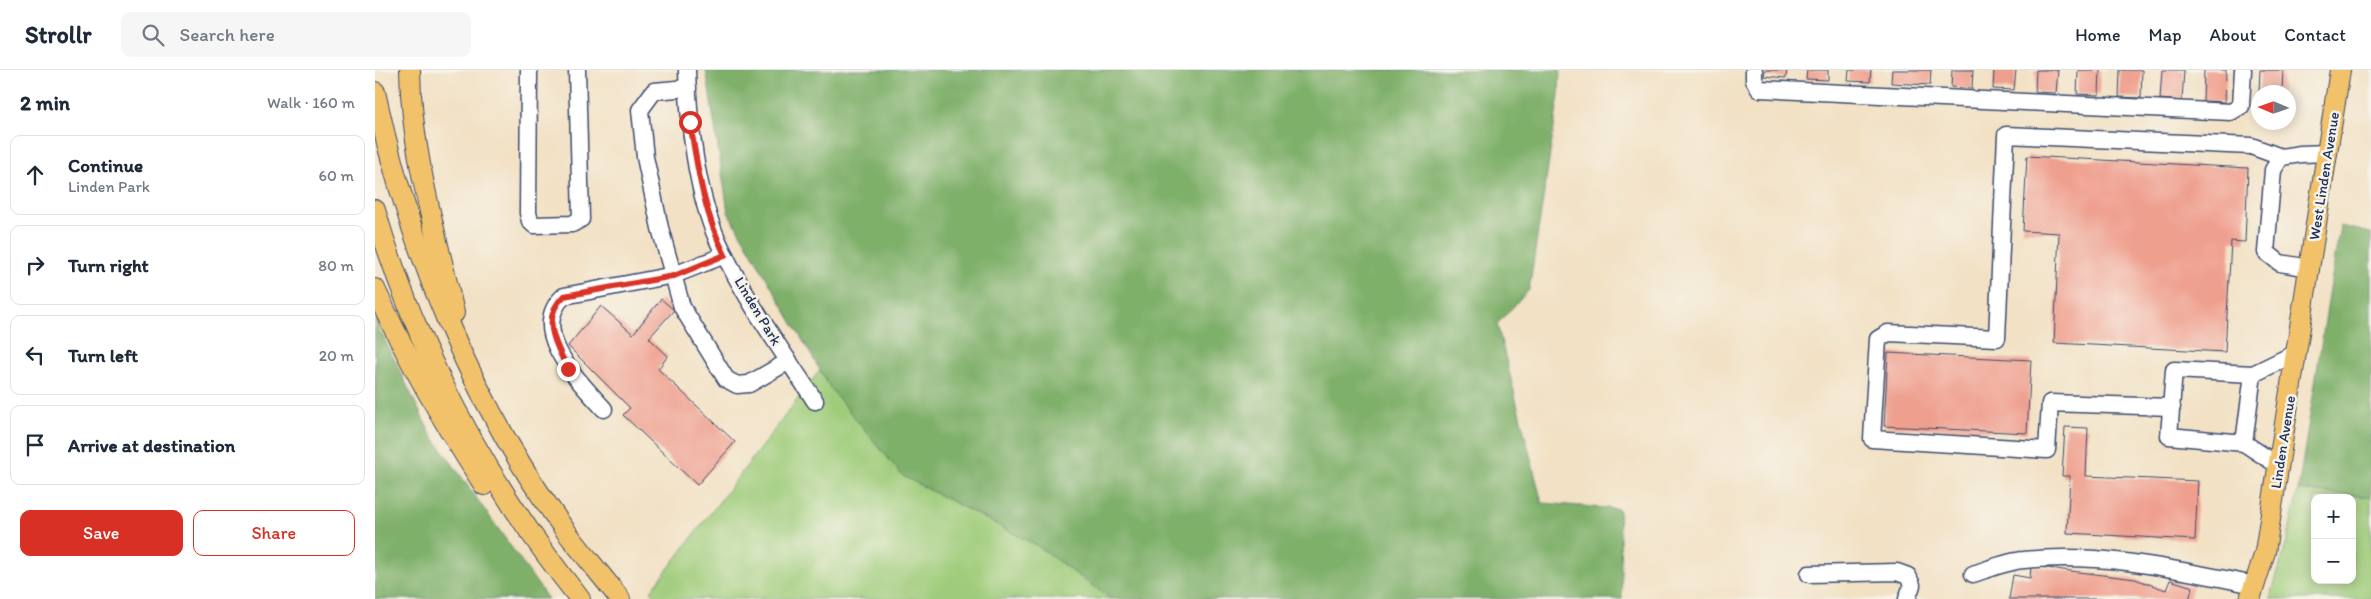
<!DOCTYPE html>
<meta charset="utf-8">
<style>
body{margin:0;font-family:Itim,sans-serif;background:#f6f6f7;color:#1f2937}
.controls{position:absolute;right:15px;bottom:15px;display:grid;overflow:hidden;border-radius:10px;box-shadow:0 2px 12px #0003}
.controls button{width:45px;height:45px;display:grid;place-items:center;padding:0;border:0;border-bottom:1px solid #e0e1e3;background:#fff;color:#1f2937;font:25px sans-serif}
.compass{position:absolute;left:1876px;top:15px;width:45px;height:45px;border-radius:50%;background:#fff;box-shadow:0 2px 12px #0003;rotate:272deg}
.stop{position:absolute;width:15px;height:15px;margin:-11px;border:4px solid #d93025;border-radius:50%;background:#fff}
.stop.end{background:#d93025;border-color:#fff;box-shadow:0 1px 5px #0008}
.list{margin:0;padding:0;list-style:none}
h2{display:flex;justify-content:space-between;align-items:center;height:65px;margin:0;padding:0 20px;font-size:21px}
h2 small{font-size:16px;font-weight:400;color:#747a83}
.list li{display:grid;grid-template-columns:32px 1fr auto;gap:15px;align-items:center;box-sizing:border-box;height:80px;margin:0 10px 10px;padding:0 10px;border:1px solid #e0e1e3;border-radius:10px}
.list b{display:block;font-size:19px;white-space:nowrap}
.list p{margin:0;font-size:16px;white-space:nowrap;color:#747a83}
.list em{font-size:16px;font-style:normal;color:#747a83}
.actions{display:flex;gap:10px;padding:15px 20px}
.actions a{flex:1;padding:11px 0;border:1px solid #d93025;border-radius:10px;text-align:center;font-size:18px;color:#d93025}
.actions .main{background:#d93025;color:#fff}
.icon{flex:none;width:28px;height:28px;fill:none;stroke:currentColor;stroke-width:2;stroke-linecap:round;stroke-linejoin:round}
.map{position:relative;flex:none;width:1996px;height:529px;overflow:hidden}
header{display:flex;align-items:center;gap:30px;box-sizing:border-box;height:70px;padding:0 25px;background:#fff;border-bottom:1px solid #e0e1e3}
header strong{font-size:24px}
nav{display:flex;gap:28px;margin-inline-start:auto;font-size:18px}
.search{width:350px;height:45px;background:#f6f6f7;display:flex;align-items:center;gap:12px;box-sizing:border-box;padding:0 18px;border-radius:10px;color:#747a83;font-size:19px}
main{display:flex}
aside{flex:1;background:#fff}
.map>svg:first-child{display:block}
.green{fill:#9fcc7a;stroke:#5d7e6c;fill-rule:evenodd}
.forest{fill:#7fb06a;stroke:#4d7064}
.building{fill:#ef9f8e}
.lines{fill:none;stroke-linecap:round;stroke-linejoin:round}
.minor-casing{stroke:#3b4a6d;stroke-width:19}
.major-casing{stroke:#3b4a6d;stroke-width:22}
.minor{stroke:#fff;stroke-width:16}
.major{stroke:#f2c26a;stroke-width:20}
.route{stroke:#d93025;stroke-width:6}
.labels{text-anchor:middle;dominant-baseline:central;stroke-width:5;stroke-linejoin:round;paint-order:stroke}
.street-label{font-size:15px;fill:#1b2f5e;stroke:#f7f3e8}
</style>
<header>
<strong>Strollr</strong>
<div class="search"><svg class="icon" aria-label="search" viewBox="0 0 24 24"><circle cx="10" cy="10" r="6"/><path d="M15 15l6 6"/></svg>Search here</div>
<nav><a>Home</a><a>Map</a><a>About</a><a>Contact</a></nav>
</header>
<main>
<aside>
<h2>2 min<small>Walk · 160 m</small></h2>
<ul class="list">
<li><svg class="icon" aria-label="ahead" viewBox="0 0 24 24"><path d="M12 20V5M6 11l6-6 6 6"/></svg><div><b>Continue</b><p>Linden Park</p></div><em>60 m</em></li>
<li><svg class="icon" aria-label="right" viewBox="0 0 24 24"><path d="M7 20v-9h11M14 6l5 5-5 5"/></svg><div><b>Turn right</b></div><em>80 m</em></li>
<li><svg class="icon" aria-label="left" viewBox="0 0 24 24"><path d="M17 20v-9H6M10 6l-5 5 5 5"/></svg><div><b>Turn left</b></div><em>20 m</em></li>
<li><svg class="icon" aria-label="arrive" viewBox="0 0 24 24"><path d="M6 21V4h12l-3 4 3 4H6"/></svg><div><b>Arrive at destination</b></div></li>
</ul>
<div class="actions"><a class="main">Save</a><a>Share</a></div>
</aside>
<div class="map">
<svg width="1996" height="529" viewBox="0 0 1996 529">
<rect width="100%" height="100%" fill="#f7f3e8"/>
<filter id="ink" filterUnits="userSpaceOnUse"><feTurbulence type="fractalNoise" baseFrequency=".02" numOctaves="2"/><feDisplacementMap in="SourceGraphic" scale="10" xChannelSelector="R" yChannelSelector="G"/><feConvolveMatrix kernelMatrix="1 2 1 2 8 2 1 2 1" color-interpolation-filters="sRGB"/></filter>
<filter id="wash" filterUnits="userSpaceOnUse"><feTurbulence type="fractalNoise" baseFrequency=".0096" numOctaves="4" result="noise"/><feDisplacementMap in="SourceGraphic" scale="20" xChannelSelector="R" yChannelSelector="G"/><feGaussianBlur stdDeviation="1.12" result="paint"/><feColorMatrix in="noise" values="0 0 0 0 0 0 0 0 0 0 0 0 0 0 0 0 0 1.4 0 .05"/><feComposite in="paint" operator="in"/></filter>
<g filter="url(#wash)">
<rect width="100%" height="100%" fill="#f2e1c4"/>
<!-- green -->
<g class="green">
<path d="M445 300 456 319 528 406 661 475 736 529H283L276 521Z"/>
<path d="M1923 420 1996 427V529H1895L1912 471ZM1940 428H1977V510H1940Z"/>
</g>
<!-- forest -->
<g class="forest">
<path d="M331 0H1185L1184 25 1154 220 1122 254 1167 433 1244 439 1247 529H736L661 475 528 406 456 319 353 142Z"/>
<path d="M1965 156 1996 163V427L1923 420Z"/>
<path d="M0 250 54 361 173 529H0Z"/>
</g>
<g id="blocks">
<!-- building -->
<g class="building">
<path d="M1390 0H1412L1411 8 1389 6Z"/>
<path d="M1432 0H1453V10L1431 9Z"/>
<path d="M1474 0H1496L1495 12 1473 11Z"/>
<path d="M1517 0H1556L1555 15 1516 13Z"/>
<path d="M1577 0H1598L1597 19 1576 17Z"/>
<path d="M1619 0H1641L1639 20 1618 19Z"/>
<path d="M1661 0H1683L1681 23 1660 22Z"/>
<path d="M1703 0H1725L1724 25 1702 24Z"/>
<path d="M1745 0H1767L1766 28 1744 27Z"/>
<path d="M1787 0H1809L1807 31 1785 29Z"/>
<path d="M1829 0H1851L1850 32 1828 31Z"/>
<path d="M1885 0H1908L1907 22H1884Z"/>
<path d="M1652 86 1873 98 1870 172 1856 171 1850 282 1679 273 1684 163 1648 161Z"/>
<path d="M286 229 299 240 274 268 293 286 283 299 360 372 322 415 248 345 255 338 193 276 226 236 258 264Z"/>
<path d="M1513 283 1656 290 1652 363 1509 356Z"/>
<path d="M1690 357 1713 358 1711 406 1823 411 1820 470 1692 463 1695 406H1687Z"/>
<path d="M1656 496 1760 509 1791 520 1795 510 1818 517 1814 529H1634L1638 505 1655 508Z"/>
</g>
</g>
</g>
<g filter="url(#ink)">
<use href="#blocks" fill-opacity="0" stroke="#3b4a6d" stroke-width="1"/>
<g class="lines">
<!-- minor casing -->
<g class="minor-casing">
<g id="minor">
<path d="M154 0 153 143 155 151 159 155 197 154 206 149 202 0"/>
<path d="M312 0C313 51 322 125 343 171 369 228 406 279 440 331"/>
<path d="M1379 0V10L1384 19 1856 42 1866 36 1868 0"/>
<path d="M313 18 279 21 265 40 270 87 285 158 307 237 351 309 362 315 374 314 414 291"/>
<path d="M1935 198 1905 193 1891 182 1898 100 1906 87 1926 84 1953 83"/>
<path d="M1797 337 1675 333 1672 380 1497 369 1503 269 1513 263 1622 268 1631 65 1876 76 1906 87"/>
<path d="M229 339C206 313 151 261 189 226L299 205 350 185"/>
<path d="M1869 373 1878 304"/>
<path d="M1904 396 1869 373 1794 366 1799 300 1878 304 1921 283"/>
<path d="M1434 504 1522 502 1533 506 1537 515 1532 529"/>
<path d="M1598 504C1614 499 1633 491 1649 490 1728 482 1804 500 1880 515"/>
</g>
</g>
<!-- major casing -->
<g class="major-casing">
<g id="major">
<path d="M35 0C36 83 61 162 79 243"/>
<path d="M0 22C33 177 98 336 193 464 210 486 228 507 245 529"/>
<path d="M0 140C42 282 113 414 205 529"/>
<path d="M0 219C31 287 68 352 109 415"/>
<path d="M1875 529 1890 482 1965 0"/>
</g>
</g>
<!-- minor -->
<use href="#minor" class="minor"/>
<!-- major -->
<use href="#major" class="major"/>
</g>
</g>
<g class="lines" filter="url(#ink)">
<!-- route -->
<path class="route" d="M193 299C181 275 165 248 189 226L299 206 350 185C329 144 322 96 315 52"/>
</g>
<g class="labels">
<!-- street labels -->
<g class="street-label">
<text transform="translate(1949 106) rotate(-81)">West Linden Avenue</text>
<text transform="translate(383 241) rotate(59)">Linden Park</text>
<text transform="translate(1908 372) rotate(-81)">Linden Avenue</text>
</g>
</g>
</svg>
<div class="controls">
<button>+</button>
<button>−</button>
</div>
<svg class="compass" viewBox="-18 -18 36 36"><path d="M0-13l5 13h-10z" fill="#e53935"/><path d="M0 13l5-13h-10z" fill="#747a83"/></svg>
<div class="stop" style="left:315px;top:52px"></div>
<div class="stop end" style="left:193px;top:299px"></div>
</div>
</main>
